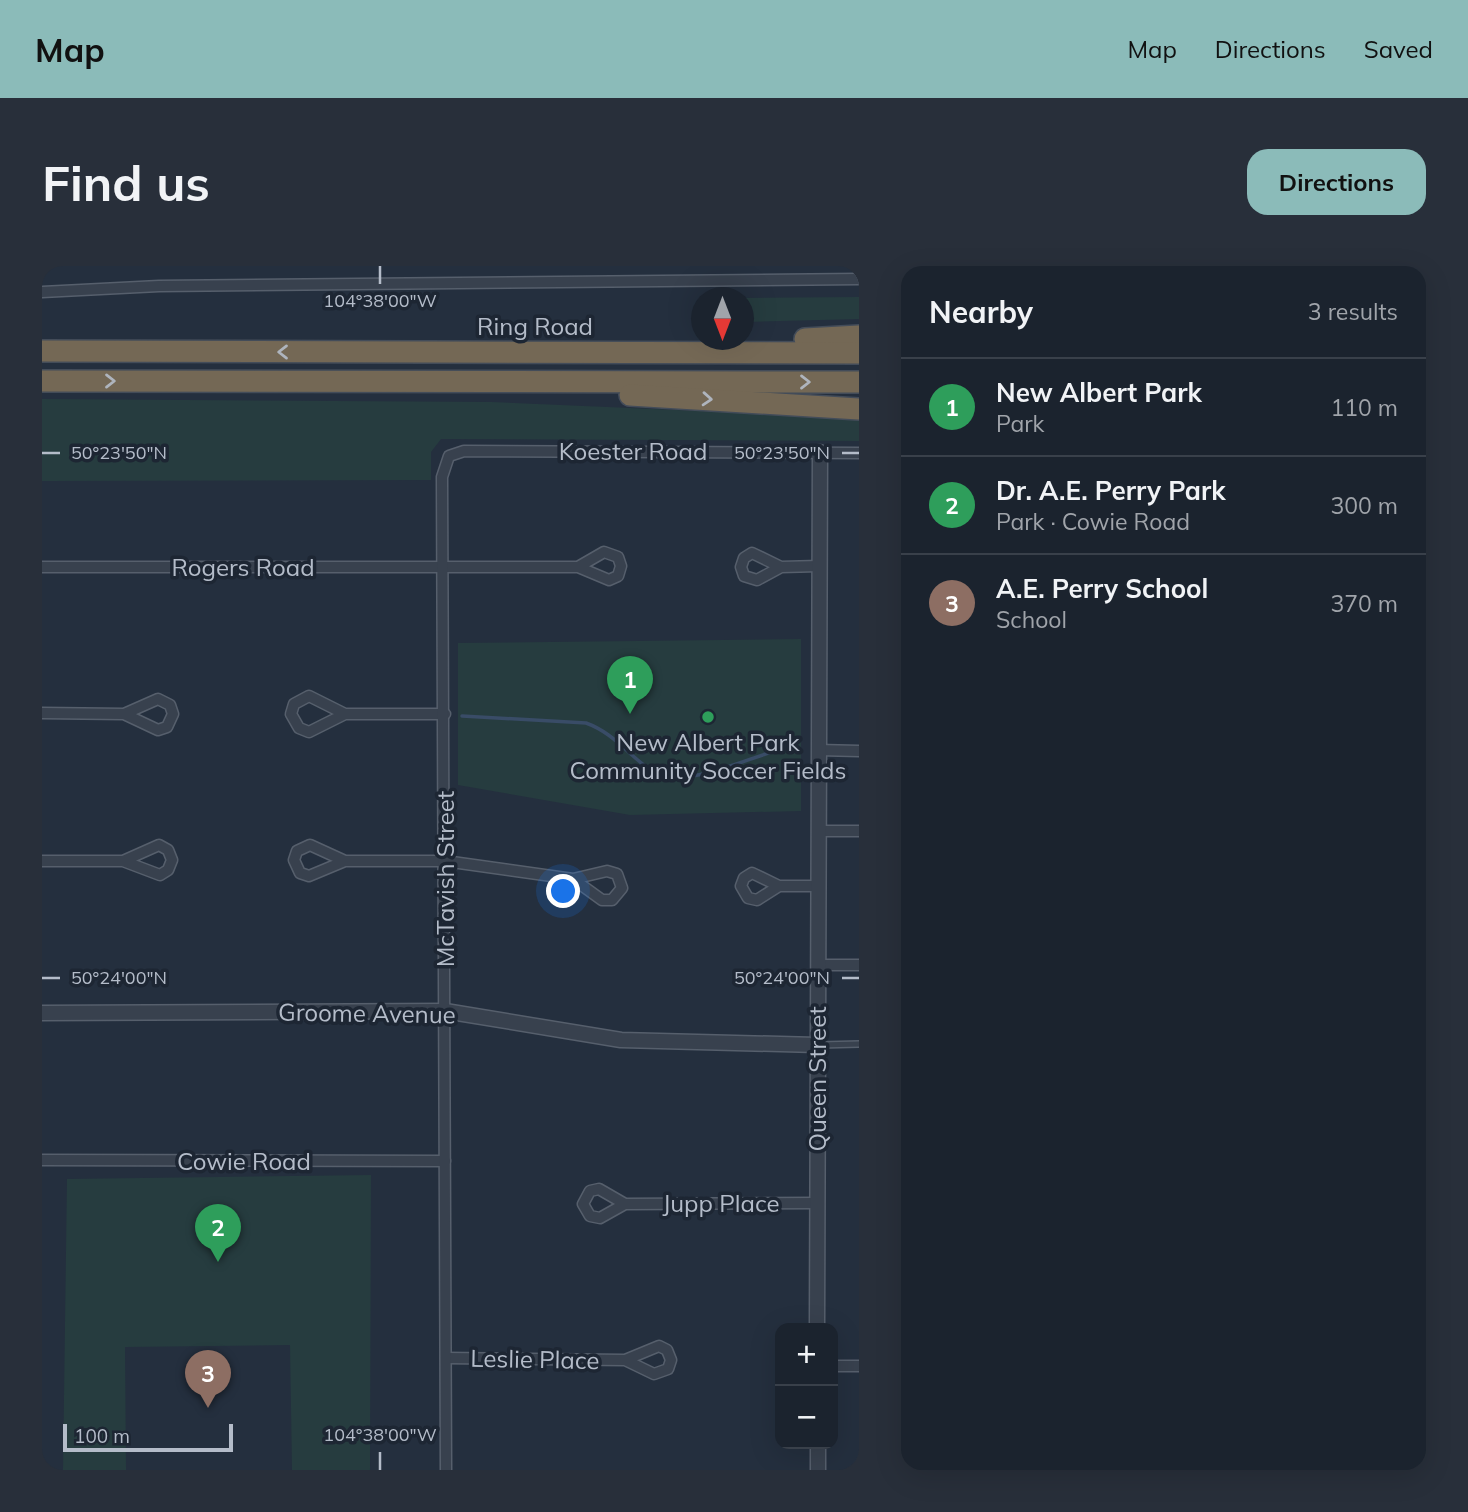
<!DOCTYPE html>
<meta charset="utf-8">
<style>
body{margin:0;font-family:Mulish,sans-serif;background:#282f3a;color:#f1f3f6}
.controls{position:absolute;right:21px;bottom:21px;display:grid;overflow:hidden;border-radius:14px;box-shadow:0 7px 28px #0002}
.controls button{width:63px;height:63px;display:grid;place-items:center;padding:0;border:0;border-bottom:2px solid #39404a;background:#1b232e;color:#f1f3f6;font:35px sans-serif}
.compass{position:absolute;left:649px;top:21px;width:63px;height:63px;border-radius:50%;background:#1b232e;box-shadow:0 7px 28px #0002;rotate:180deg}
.scale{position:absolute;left:21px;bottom:18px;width:170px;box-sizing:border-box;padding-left:7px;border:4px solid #b4bcc9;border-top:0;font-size:19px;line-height:24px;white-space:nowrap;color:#b4bcc9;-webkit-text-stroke:5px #1d2633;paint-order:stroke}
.you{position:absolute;left:522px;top:626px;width:24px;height:24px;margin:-18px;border:5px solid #fff;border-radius:50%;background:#1a73e8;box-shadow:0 0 0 10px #1a73e833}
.badge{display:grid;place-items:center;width:46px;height:46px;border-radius:50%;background:#8bbbb9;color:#fff;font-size:23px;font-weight:700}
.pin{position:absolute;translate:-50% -58px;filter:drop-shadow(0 2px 4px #0008)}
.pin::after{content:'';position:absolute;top:37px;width:24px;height:21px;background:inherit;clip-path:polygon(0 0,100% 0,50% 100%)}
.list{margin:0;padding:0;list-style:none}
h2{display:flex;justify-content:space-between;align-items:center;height:91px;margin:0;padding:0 28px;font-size:30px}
h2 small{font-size:23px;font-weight:400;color:#a0a4aa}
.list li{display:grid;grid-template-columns:46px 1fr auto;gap:21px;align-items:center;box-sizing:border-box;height:98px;padding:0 28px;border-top:2px solid #39404a}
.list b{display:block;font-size:26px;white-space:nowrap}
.list p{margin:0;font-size:23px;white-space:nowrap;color:#a0a4aa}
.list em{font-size:23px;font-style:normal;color:#a0a4aa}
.map{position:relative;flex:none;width:817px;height:1204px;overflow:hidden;border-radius:21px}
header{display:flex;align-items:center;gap:42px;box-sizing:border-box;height:98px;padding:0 35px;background:#8bbbb9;color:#111}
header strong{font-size:33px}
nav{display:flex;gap:38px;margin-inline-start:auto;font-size:24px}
.intro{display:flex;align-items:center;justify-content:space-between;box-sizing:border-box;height:168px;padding:0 42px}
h1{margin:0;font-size:49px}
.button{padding:18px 32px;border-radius:21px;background:#8bbbb9;color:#111;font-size:24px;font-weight:700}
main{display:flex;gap:42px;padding:0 42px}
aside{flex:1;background:#1b232e;border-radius:21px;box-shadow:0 7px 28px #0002}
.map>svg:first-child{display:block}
.green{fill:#263c3f}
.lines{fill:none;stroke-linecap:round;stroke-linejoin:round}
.stream{stroke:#394c67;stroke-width:3.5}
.service-casing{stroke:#565f6c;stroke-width:8}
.minor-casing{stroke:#565f6c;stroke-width:13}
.tertiary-casing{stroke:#565f6c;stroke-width:17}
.motorway-casing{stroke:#434c59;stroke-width:24}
.service{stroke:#38414e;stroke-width:5}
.minor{stroke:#38414e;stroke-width:10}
.tertiary{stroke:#38414e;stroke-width:14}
.motorway{stroke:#746855;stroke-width:21}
.oneway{stroke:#aeb4bd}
.ticks{fill:none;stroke:#b4bcc9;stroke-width:2.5}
.leisure-dot{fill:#2e9e5b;stroke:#1d2633;stroke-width:2.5}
.labels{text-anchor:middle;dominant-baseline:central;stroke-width:7;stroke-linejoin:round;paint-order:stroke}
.street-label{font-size:24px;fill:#b4bcc9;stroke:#1d2633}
.poi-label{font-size:24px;fill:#b4bcc9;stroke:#1d2633}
.ticks-label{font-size:18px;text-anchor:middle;fill:#b4bcc9;stroke:#1d2633;stroke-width:7;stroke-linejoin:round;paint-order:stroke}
</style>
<header>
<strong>Map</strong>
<nav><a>Map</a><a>Directions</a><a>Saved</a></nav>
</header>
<div class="intro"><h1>Find us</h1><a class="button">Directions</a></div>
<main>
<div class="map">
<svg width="817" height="1204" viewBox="0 0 817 1204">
<rect width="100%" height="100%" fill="#242f3e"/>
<!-- green -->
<g class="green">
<path d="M817 31V53L702 56V32Z"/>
<path d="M0 133 449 136 773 150 817 154V175L399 173 389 186V214L0 215Z"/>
<path d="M759 373V545L588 549 416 519V377Z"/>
<path d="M329 909 328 1204H250L248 1079 83 1081 84 1204H21L25 913Z"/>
</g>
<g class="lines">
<!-- stream -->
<path class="stream" d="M420 450 544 457C572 467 586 489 610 505 637 524 699 495 730 486"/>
<!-- service casing -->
<g class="service-casing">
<path id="service" d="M778 779 817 778"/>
</g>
<!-- minor casing -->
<g class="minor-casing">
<g id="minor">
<path d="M0 26 117 20 817 13"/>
<path d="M0 301H536L567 314 576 310 579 300 576 291 562 286 536 301"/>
<path d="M739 301 710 287 702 292 699 301 702 310 715 314 739 301 777 300"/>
<path d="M0 447 82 448 116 464 125 461 131 448 128 439 116 433 82 448"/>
<path d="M303 448 267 430 252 438 249 448 257 462 267 466 303 448H403"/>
<path d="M776 484 817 485"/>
<path d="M776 565H817"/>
<path d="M0 595H81L118 609 126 604 130 594 126 584 117 579 81 595"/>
<path d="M303 595 268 579 255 585 252 594 258 607 267 610 303 595H403L531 613 565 605 575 608 580 622 570 634H560L531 613"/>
<path d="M737 620 710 607 702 612 699 620 706 632 715 634 737 620H776"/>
<path d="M776 699H817"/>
<path d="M0 894 403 895"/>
<path d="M583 938 557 923 548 925 541 938 548 950 558 952 583 938 775 937"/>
<path d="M404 1092 583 1094 612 1108 626 1103 629 1094 625 1084 617 1080 583 1094"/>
<path d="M791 1100H817"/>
<path d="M404 1204 400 211 407 190 422 185 817 187"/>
</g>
</g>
<!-- tertiary casing -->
<g class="tertiary-casing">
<g id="tertiary">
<path d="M0 747 403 745 579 774 775 779"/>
<path d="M775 1062 778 186"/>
<path d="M776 1178V1204"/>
</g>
</g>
<!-- motorway casing -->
<g class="motorway-casing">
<g id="motorway">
<path d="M763 73 817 70"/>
<path d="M0 85 817 87"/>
<path d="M0 115 817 116"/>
<path d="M588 129 817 143"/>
</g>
</g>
<!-- service -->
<use href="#service" class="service"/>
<!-- minor -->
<use href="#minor" class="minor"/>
<!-- tertiary -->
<use href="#tertiary" class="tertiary"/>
<!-- motorway -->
<use href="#motorway" class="motorway"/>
</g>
<!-- one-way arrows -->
<defs><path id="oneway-chevron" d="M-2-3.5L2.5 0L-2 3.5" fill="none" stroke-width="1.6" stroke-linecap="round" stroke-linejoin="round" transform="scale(1.75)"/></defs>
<g class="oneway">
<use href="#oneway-chevron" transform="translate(241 86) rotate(-180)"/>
<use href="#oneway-chevron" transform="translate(68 115)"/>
<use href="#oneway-chevron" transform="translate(763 116)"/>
<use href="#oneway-chevron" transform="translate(665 133) rotate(4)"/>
</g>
<!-- ticks -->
<path class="ticks" d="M338 0V18M0 187H18M800 187H817M0 712H18M800 712H817M338 1186V1204"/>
<!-- markers -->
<circle class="leisure-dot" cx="666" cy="451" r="7"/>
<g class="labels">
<!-- street labels -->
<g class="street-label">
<text x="493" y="60">Ring Road</text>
<text x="591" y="185">Koester Road</text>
<text x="201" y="301">Rogers Road</text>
<text transform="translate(403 613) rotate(-90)">McTavish Street</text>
<text transform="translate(325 747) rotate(1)">Groome Avenue</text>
<text transform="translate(775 813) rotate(-90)">Queen Street</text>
<text x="202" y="895">Cowie Road</text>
<text x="679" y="937">Jupp Place</text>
<text transform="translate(493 1093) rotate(1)">Leslie Place</text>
</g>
<!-- poi labels -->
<g class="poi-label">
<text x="666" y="476">New Albert Park<tspan x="666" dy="28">Community Soccer Fields</tspan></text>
</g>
</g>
<g class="ticks-label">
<text x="338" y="41">104°38'00"W</text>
<text x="740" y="193">50°23'50"N</text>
<text x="77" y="193">50°23'50"N</text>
<text x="740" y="718">50°24'00"N</text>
<text x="77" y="718">50°24'00"N</text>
<text x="338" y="1175">104°38'00"W</text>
</g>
</svg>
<div class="controls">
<button>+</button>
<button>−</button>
</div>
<svg class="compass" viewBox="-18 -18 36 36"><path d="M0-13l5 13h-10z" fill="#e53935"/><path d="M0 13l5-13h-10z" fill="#a0a4aa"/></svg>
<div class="scale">100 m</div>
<div class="you"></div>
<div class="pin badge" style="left:588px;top:448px;background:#2e9e5b">1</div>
<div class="pin badge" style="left:176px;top:996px;background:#2e9e5b">2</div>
<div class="pin badge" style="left:166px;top:1142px;background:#8d6e63">3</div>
</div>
<aside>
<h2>Nearby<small>3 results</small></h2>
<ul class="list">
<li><span class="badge" style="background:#2e9e5b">1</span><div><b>New Albert Park</b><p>Park</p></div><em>110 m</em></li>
<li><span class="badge" style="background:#2e9e5b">2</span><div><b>Dr. A.E. Perry Park</b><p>Park · Cowie Road</p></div><em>300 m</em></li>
<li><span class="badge" style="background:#8d6e63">3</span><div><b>A.E. Perry School</b><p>School</p></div><em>370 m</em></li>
</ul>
</aside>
</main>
